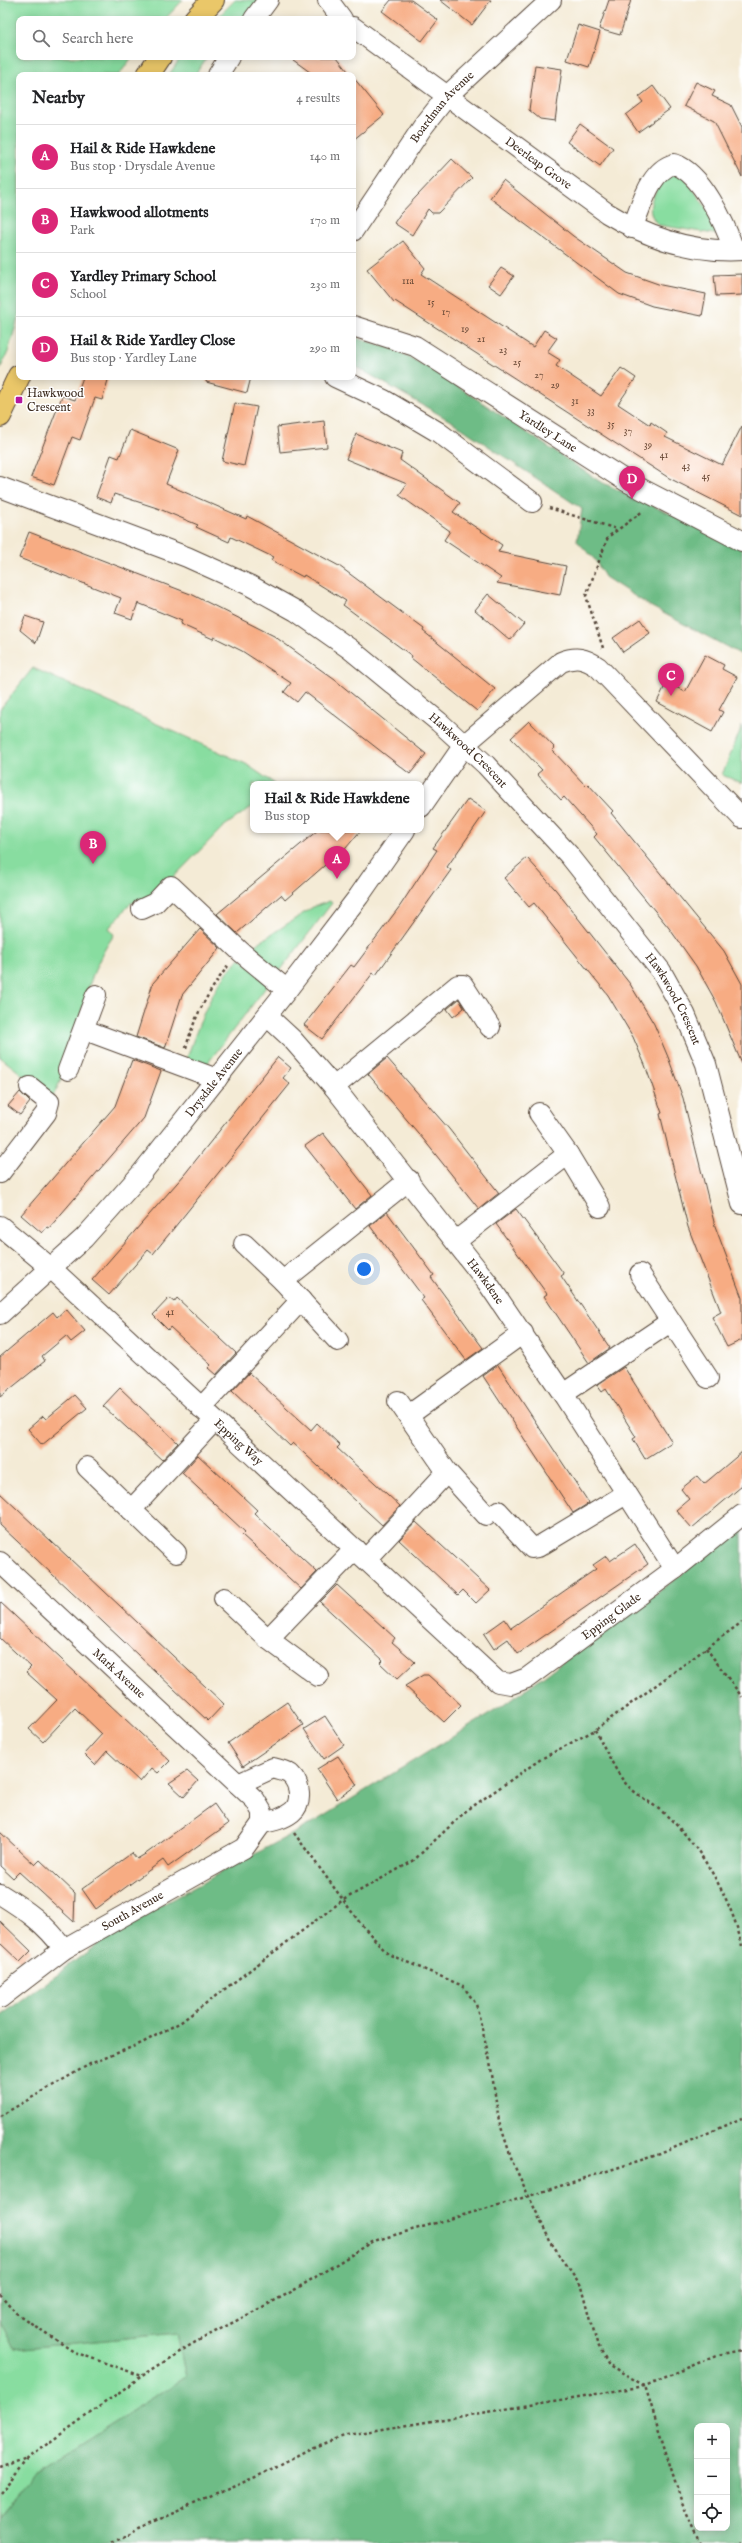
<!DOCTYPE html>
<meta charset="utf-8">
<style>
body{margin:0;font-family:"IM FELL English",serif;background:#f2f2f2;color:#202124}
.controls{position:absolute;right:12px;bottom:12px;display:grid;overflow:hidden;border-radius:8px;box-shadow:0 2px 10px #0003}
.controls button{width:36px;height:36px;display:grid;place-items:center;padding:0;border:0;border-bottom:1px solid #e0e0e0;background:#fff;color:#202124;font:20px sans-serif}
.you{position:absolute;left:364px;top:1269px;width:14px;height:14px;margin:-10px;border:3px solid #fff;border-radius:50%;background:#1a73e8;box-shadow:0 0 0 6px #1a73e833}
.badge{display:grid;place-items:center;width:26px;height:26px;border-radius:50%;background:#db2777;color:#fff;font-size:13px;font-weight:700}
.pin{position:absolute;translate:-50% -33px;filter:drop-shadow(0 1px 2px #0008)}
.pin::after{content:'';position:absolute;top:21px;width:14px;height:12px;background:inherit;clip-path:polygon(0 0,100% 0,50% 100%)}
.popup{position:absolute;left:250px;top:781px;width:174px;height:52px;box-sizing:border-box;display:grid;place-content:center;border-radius:8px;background:#fff;filter:drop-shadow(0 1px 3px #0005);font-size:13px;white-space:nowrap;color:#757577}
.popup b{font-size:15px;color:#202124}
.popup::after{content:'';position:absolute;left:50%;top:100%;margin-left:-8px;border:8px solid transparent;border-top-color:#fff}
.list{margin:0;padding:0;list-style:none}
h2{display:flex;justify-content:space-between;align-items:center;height:52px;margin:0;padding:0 16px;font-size:17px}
h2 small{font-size:13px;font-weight:400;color:#757577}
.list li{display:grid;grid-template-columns:26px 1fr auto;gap:12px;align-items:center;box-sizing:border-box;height:64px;padding:0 16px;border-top:1px solid #e0e0e0}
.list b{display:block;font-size:15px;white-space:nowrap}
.list p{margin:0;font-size:13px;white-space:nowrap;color:#757577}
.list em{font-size:13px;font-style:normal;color:#757577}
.icon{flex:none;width:22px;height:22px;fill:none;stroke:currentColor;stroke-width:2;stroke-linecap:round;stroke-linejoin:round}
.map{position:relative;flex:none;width:742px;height:2543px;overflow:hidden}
.search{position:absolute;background:#fff;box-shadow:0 2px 10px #0003;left:16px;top:16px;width:340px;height:44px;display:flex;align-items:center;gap:10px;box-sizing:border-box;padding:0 14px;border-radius:8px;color:#757577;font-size:15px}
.panel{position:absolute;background:#fff;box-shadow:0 2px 10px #0003;left:16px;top:72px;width:340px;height:308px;border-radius:8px}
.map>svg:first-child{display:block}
.green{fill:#88dda0;stroke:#62845f}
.forest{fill:#6ebc86;stroke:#547352;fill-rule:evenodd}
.building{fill:#f7ac83}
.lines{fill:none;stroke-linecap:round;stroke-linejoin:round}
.minor-casing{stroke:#57473a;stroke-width:22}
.major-casing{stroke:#57473a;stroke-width:24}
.path{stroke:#57473a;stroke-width:2.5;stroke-dasharray:3 3;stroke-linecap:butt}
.minor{stroke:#fff;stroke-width:20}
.major{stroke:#eac769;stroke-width:22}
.poi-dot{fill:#b5179e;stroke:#fff;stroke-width:1.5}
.labels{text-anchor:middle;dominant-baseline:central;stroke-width:3;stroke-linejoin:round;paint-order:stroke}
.number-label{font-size:10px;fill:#6a4a37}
.street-label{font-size:12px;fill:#3b2a1e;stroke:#fff}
.poi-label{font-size:12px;fill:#3b2a1e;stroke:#fff;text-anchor:start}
</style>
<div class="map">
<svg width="742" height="2543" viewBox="0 0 742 2543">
<rect width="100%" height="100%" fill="#fff"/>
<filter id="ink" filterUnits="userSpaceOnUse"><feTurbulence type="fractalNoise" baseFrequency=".025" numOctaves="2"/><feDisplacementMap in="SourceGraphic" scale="8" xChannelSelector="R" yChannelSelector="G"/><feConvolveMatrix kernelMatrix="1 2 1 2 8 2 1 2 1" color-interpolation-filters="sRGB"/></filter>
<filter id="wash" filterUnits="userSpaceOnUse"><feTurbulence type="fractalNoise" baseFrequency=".012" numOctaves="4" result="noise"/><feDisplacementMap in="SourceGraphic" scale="16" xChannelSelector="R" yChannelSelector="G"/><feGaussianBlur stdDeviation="0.9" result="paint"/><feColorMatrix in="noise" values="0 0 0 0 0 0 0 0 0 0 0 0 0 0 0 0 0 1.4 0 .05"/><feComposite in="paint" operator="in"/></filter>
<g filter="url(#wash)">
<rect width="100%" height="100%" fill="#f4ebd6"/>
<!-- green -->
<g class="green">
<path d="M0 0H183L165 19H19V57H132L119 75H19V315L8 352 0 369Z"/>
<path d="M235 0H266L253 19H216Z"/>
<path d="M181 57H207L195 75H169Z"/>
<path d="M675 173 684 176 720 228V235L658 225C643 208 654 197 661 179Z"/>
<path d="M33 668 246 764 275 784H253V806L223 827 150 901 131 903 109 928 114 935C79 983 80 1047 52 1098L0 1057V709Z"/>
<path d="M742 726V783L722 775Z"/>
<path d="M330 901 332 903 277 975 246 951 313 907Z"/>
<path d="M240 958 270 982 204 1068 186 1061C199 1023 211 987 240 958Z"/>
<path d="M0 2321 14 2349 177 2333 186 2377 40 2469 0 2516Z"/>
</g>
<!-- forest -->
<g class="forest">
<path d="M353 337 394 349 435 371 599 481 742 547V655L650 606 605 577 595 560 577 541 582 509 454 423 353 365Z"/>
<path d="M742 1524V2543H0V2516L40 2469 186 2377 177 2333 14 2349 0 2321V2016L121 1927 314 1822 501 1707 681 1575ZM697 2426H727V2528H697Z"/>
</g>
<g id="blocks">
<!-- building -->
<g class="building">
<path d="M391 0H411L438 20 422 41 382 11Z"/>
<path d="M440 0H491L472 25Z"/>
<path d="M609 0H631L620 35 599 29Z"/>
<path d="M578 25 600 32 589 67 567 60Z"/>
<path d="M289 57H337L351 75H314Z"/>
<path d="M535 65 562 69 555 121 540 119 529 110Z"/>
<path d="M353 77 384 115 353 140Z"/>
<path d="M696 82 715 91 712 96 731 105 742 127V177L714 121 684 106Z"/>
<path d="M653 86 670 109 638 132 626 115 643 102 639 97Z"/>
<path d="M580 124 613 148 600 166 567 142Z"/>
<path d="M452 159 472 178 438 213H432L428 209 412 235 394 223 400 214Z"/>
<path d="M503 180 573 236 627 273 661 285 706 294 702 316 652 306 619 294 490 198Z"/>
<path d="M403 241 425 268 421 274 533 347 544 330 557 338 547 352 560 360 556 366 601 396 621 368 636 378 618 404 650 425 651 422 667 433 665 437 722 465 742 426V515L669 478 395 301 394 302 367 269Z"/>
<path d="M501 268 514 276 501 294 488 285Z"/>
<path d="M742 274V295L716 296 714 275Z"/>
<path d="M83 377H109L102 400 95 398 80 440 72 437 54 485 31 477 62 396 75 400Z"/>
<path d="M207 377H251L247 393 206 382Z"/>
<path d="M235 403 257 407 244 466 222 461Z"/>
<path d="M324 421 327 447 280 452 277 427Z"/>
<path d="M130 430 179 450 166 484 246 519 247 516 339 566 424 629 423 631 495 689 477 711 411 658 412 656 343 605 346 601 304 575 303 577 271 560 273 557 231 537 229 542 196 527 198 525 157 508 114 494 111 503 96 497 111 455 119 458Z"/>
<path d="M356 434 402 453 400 460 460 503 453 512 502 545 498 552 566 566 560 595 497 583 501 578 444 540 450 531 399 495 407 484 346 459Z"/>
<path d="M29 532 193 595 274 636 335 680 426 754 410 774 305 692 297 702 284 692 291 683 242 651 214 637 213 639 180 624 182 621 138 603 132 619 115 613 121 598 19 558Z"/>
<path d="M488 594 524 624 510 640 475 610Z"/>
<path d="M25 616 43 622 36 643 20 630Z"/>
<path d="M640 619 650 633 623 652 613 638Z"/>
<path d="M705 655 724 665 722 669 737 677 719 710 723 712 712 732 657 702 667 682 685 692Z"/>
<path d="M529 721 555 748 552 750 586 786 588 784 613 811 611 813 724 951 742 984V1064L716 1002 696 966 669 928 594 837 597 834 564 797 561 800 537 774 542 770 511 738Z"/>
<path d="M468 799 486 811 447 867 451 870 376 975 373 973 322 1039 304 1025 351 965 354 967 400 906 437 850 433 848Z"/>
<path d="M318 830H361L341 854 340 852 285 900 281 895 237 933 217 914Z"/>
<path d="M527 858 555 889 630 984 654 1024 668 1057 683 1098 715 1226 742 1298V1340L727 1347 712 1317 721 1312 688 1227 660 1114 662 1113 645 1065 633 1037 608 995 534 903 529 907 504 878Z"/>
<path d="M200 929 220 948 182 995 165 1048 136 1037 153 983Z"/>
<path d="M459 999 464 1008 453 1017 447 1009Z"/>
<path d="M278 1057 291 1068 283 1078 290 1084 153 1254 148 1250 109 1295 92 1280 184 1175Z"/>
<path d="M387 1058 449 1129 499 1193 479 1209 424 1140 368 1074Z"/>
<path d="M132 1060 161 1071 144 1118 49 1228 47 1227 42 1233 21 1215 115 1106Z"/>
<path d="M20 1092 30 1102 20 1115 8 1106Z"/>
<path d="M323 1133 372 1195 355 1209 305 1146Z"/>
<path d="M516 1209 564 1274 561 1276 610 1348 589 1363 544 1296 547 1294 496 1224Z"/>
<path d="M387 1212 434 1275 431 1277 483 1348 466 1360 421 1300 424 1298 370 1226Z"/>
<path d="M169 1298 174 1302 177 1298 236 1353 216 1375 208 1368 211 1365 170 1327 168 1330 153 1315Z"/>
<path d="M66 1309 85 1331 71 1342 66 1336 42 1356 45 1361 0 1397V1357L53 1312 57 1317Z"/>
<path d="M498 1365 589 1503 573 1513 483 1376Z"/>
<path d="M624 1367 672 1442 645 1459 633 1439 636 1437 606 1389 602 1392 597 1385Z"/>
<path d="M249 1373 311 1430 317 1423 340 1445 337 1448 400 1506 382 1525 293 1443 290 1446 232 1391Z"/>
<path d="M120 1388 178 1443 162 1460 103 1406Z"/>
<path d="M75 1395 87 1408 42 1445 28 1429 43 1416 46 1419Z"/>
<path d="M742 1452V1486L692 1528 676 1510 689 1499 681 1489 697 1476 704 1484Z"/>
<path d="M198 1455 257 1510 254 1513 317 1572 301 1589 242 1535 245 1532 182 1473Z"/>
<path d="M0 1493 224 1704 208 1721 0 1525Z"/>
<path d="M416 1522 490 1590 476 1603 463 1590 458 1595 399 1540Z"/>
<path d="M635 1544 648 1564 518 1654 508 1639 494 1649 484 1634 505 1619 511 1628 596 1569 593 1565 606 1556 610 1561Z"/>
<path d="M337 1585 395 1638 392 1642 415 1662 397 1679 380 1663 383 1660 320 1602Z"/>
<path d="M0 1602 170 1761 158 1773 152 1768 140 1782 107 1751 95 1765 84 1754 102 1734 75 1708 43 1742 29 1729 57 1700 26 1672 31 1667 0 1638Z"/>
<path d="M423 1675H428L461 1705 444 1722 405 1686Z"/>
<path d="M287 1702 303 1725 243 1766 228 1743Z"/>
<path d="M325 1716 344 1745 324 1759 304 1729Z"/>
<path d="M338 1756 357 1785 337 1799 317 1769Z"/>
<path d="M187 1771 198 1781 184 1797 169 1783Z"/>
<path d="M214 1804 228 1824 168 1867 163 1860 96 1909 82 1889 132 1853 137 1859 147 1853Z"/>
<path d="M0 1832 35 1865 40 1860 75 1893 74 1922 19 1872 13 1878 0 1866Z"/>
<path d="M0 1921 31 1951 20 1962 0 1943Z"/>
</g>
</g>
</g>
<g filter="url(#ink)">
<use href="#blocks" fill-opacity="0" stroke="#57473a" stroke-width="1"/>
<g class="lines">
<!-- minor casing -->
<g class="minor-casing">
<g id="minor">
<path d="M328 0 342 19"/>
<path d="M254 19 268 0"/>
<path id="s1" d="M353 27 607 213C648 238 693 253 742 250"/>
<path d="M218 75 229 57"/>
<path d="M632 228C642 206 649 171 674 164 702 173 725 224 734 250"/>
<path id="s2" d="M353 231 422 128 447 96 551 0"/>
<path id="s3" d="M353 326 415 346 626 481 742 541"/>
<path d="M335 377 384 400 438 432 532 502"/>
<path id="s4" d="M0 487 187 557 249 585 296 611 350 649 439 722 486 765 569 855 661 971 685 1014 706 1064 742 1204"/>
<path d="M421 807 464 745 561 662C576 656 585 658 598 667L742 818"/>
<path d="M142 909 155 903 171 886 241 952 287 990"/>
<path id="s5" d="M267 1016 292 1039 334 1087 487 1282 563 1394 675 1569"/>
<path d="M85 1030 217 1079"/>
<path d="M68 1070 96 995"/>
<path d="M334 1087 458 985H463L490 1027"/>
<path d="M539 1113 568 1154 600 1207"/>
<path d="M0 1173 46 1113 49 1102 30 1087"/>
<path id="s6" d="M0 1226 52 1269 498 1682 511 1684 527 1678 675 1569 742 1515"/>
<path d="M456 1241 568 1154"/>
<path d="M244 1244 283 1281 338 1341"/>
<path d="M640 1274 708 1378"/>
<path d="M283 1281 409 1180"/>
<path id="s7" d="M0 1314 84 1238 141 1174 287 990 359 896 405 830"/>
<path d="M563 1394 670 1322"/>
<path d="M398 1401 447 1472 486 1515"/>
<path d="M201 1408 301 1300"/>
<path d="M409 1415 523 1333"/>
<path d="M87 1467 176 1553"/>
<path d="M131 1510 215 1420"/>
<path d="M498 1511 532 1548 538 1547 626 1494"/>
<path d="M366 1559 447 1472"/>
<path id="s8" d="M0 1562 255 1800 262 1812V1823"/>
<path d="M224 1598 268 1639 318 1676"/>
<path d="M268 1639 355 1549"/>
<path d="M238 1784 273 1768C279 1770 287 1771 291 1775 300 1784 303 1803 292 1812 283 1819 273 1821 262 1823"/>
<path d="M0 1894C26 1910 46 1924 64 1949"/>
<path id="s9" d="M0 1998 64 1949 244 1848 262 1823"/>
</g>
</g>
<!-- major casing -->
<g class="major-casing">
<g id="major">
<path d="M195 19 213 0"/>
<path d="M148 75 160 57"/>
<path d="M0 416 19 376"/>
</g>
</g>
<!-- path -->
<g class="path">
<path d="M549 508 617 529"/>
<path d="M603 648 586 596 608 537 643 511"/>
<path d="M186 1048C194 1016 209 991 228 966"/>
<path d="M706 1648 742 1697"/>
<path d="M595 1730C603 1744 617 1775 627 1785 639 1797 654 1804 666 1815 701 1846 732 1900 742 1946"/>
<path d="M294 1833 360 1923 388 1954 463 1986 476 2004 490 2061 499 2121 513 2163 550 2241 582 2287 597 2343 609 2365 645 2386 681 2500 700 2543"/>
<path d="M0 2116 90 2064 142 2043 181 2022 343 1900 413 1861 466 1811 541 1759 595 1730 742 1622"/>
<path d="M0 2294 16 2313 74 2352 142 2376"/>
<path d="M0 2468 28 2458"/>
<path d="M0 2493 29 2457 142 2376 192 2344 291 2292 374 2241 529 2196 660 2154 742 2118"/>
<path d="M112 2543 137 2529 260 2475 311 2448 347 2435 645 2386 717 2355 742 2350"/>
<path d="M741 2543 742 2542"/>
</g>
<!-- minor -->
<use href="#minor" class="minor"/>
<!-- major -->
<use href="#major" class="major"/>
</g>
</g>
<!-- markers -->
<rect class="poi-dot" x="15" y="396" width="8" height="8" rx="2"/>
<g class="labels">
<!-- number labels -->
<g class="number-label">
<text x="408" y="281">11a</text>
<text x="431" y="302">15</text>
<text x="446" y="312">17</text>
<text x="465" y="329">19</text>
<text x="481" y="339">21</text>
<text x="503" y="350">23</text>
<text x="517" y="362">25</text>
<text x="539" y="375">27</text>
<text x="555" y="385">29</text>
<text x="575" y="401">31</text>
<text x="591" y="411">33</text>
<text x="611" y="424">35</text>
<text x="628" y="431">37</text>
<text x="648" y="445">39</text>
<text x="664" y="455">41</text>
<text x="686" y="466">43</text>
<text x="706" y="476">45</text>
<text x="170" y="1312">41</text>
</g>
<!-- street labels -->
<g class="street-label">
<text stroke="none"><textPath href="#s2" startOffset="153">Boardman Avenue</textPath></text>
<text stroke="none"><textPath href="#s1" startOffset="230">Deerleap Grove</textPath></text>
<text stroke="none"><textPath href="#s3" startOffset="223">Yardley Lane</textPath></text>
<text stroke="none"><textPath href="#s4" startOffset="543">Hawkwood Crescent</textPath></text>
<text stroke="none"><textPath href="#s4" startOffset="867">Hawkwood Crescent</textPath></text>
<text stroke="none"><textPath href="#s7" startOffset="316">Drysdale Avenue</textPath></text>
<text stroke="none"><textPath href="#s5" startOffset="344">Hawkdene</textPath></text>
<text stroke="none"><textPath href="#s6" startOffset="322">Epping Way</textPath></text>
<text stroke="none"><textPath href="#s6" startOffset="810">Epping Glade</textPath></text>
<text stroke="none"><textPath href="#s8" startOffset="163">Mark Avenue</textPath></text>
<text stroke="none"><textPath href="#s9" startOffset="159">South Avenue</textPath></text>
</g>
<!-- poi labels -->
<g class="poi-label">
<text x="27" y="393">Hawkwood<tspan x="27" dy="14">Crescent</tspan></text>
</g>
</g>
</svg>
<div class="controls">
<button>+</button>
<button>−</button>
<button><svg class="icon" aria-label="locate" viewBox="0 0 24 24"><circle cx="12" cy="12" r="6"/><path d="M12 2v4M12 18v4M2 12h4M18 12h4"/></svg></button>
</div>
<div class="you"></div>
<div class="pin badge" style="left:337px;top:879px">A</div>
<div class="popup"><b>Hail &amp; Ride Hawkdene</b>Bus stop</div>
<div class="pin badge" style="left:93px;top:864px">B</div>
<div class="pin badge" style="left:671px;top:696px">C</div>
<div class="pin badge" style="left:632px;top:499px">D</div>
<div class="search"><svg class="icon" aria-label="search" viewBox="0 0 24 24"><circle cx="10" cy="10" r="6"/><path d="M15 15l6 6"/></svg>Search here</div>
<section class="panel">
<h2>Nearby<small>4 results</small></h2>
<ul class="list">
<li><span class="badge">A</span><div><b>Hail &amp; Ride Hawkdene</b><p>Bus stop · Drysdale Avenue</p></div><em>140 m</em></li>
<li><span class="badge">B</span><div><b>Hawkwood allotments</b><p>Park</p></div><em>170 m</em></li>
<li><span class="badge">C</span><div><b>Yardley Primary School</b><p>School</p></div><em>230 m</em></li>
<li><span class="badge">D</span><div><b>Hail &amp; Ride Yardley Close</b><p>Bus stop · Yardley Lane</p></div><em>290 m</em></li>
</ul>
</section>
</div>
